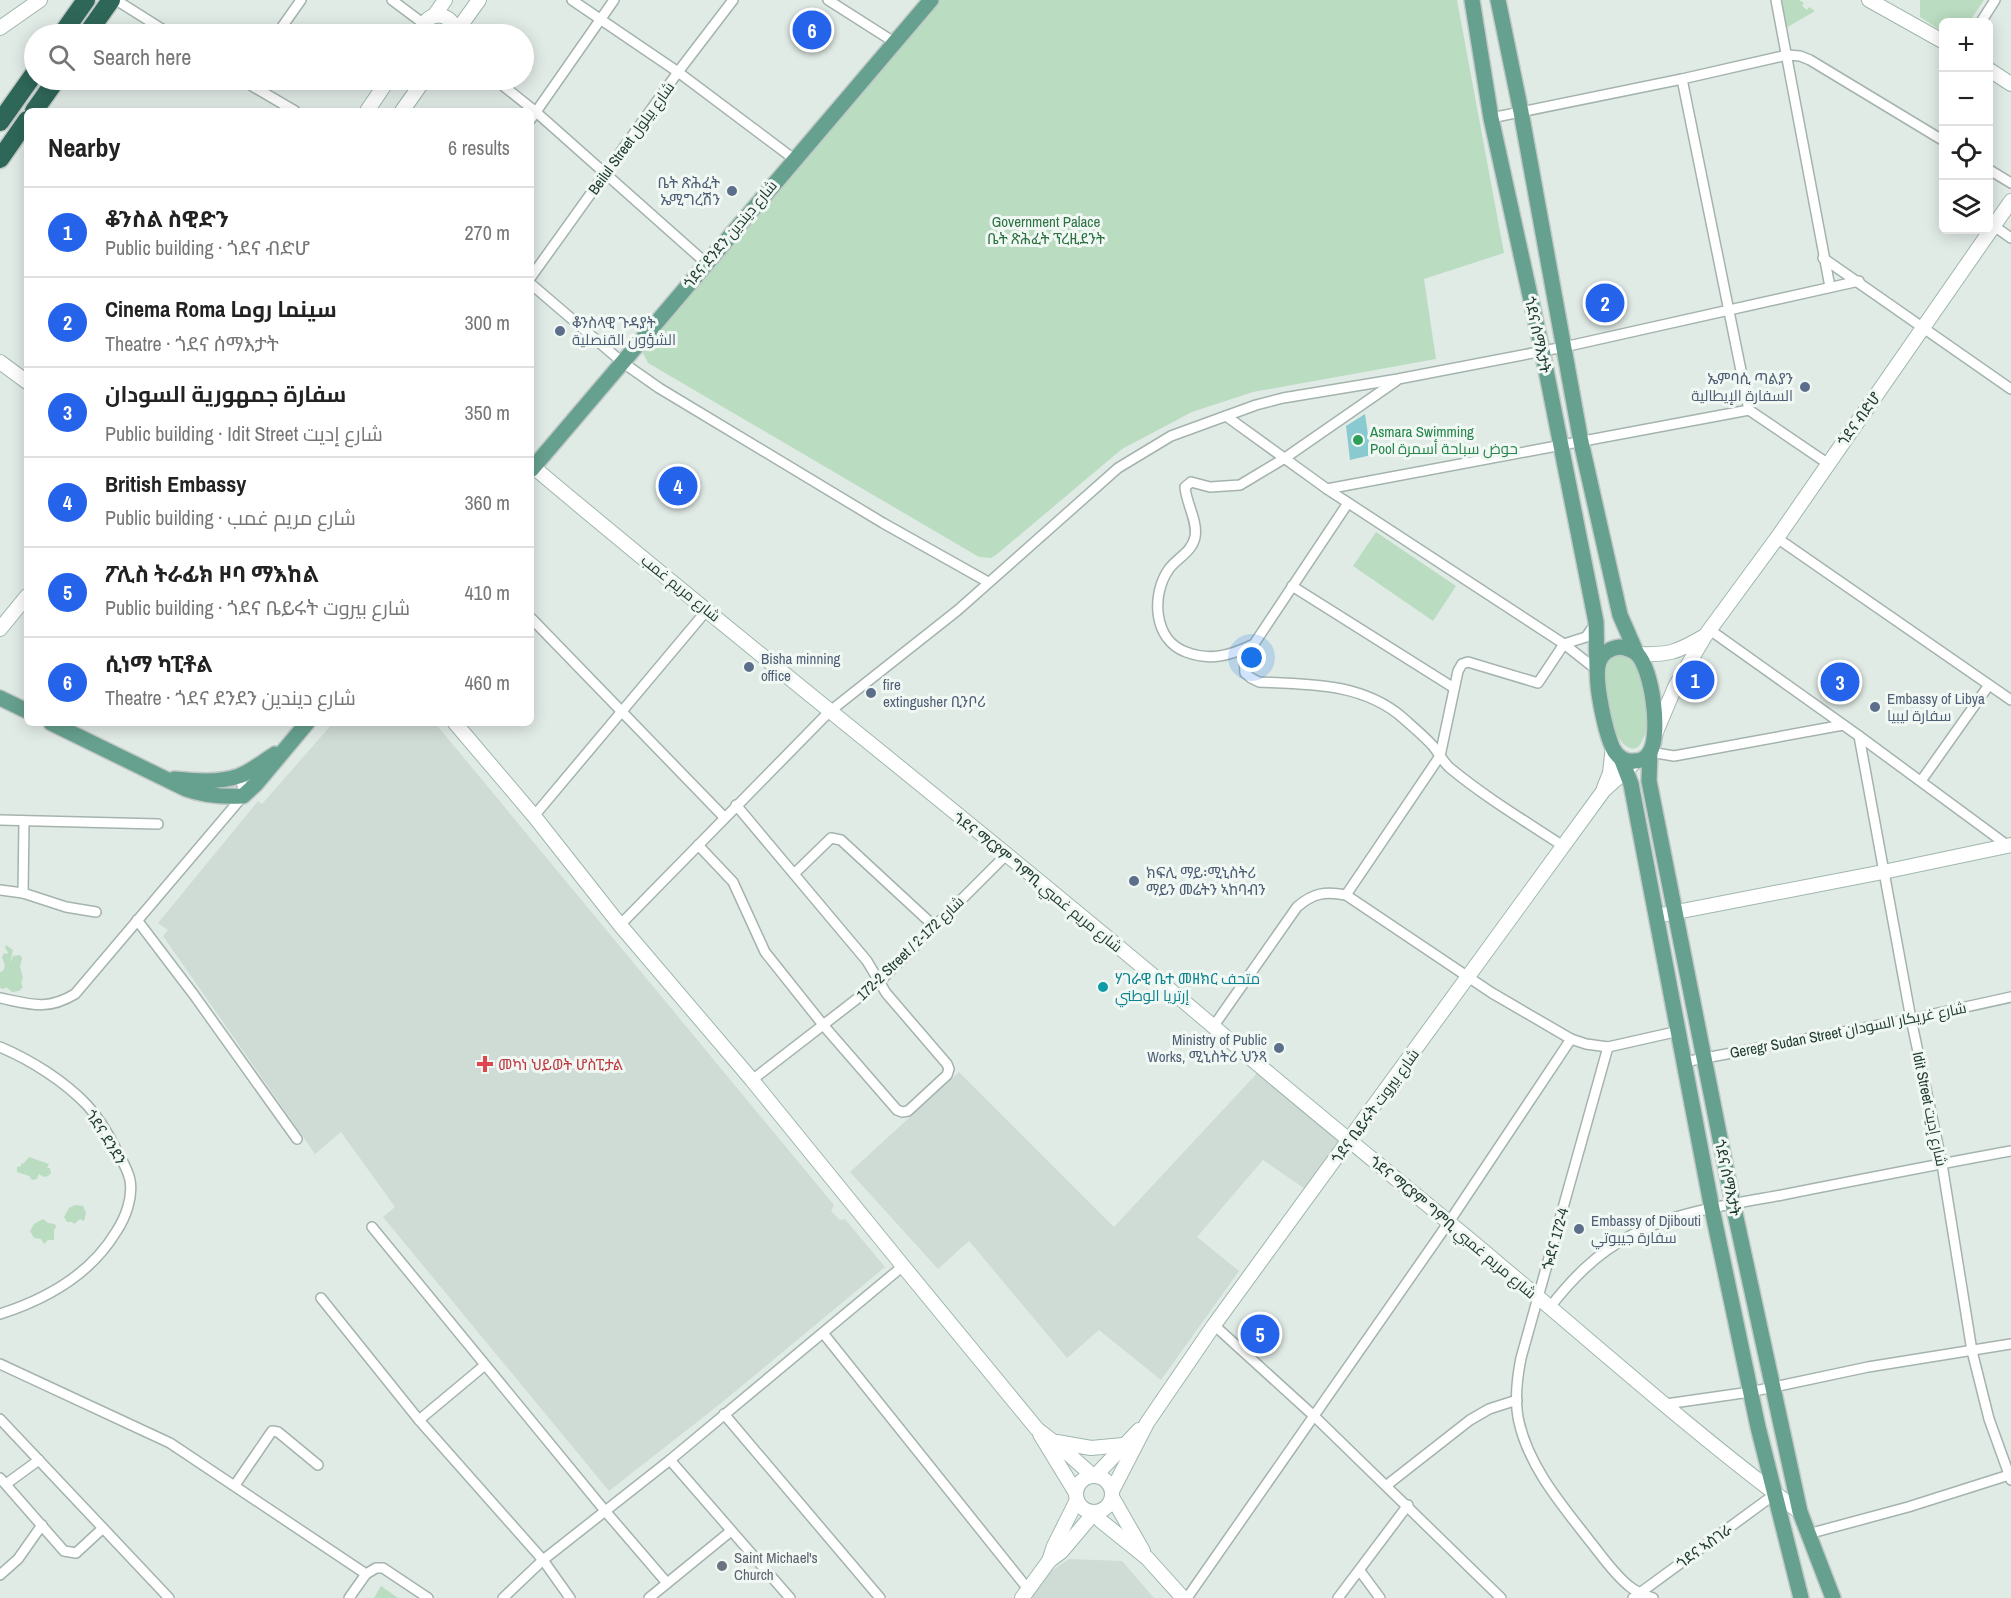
<!DOCTYPE html>
<meta charset="utf-8">
<style>
body{margin:0;font-family:"Archivo Narrow",Cairo,"Noto Sans Ethiopic",sans-serif;background:#f6f6f6;color:#222}
.controls{position:absolute;right:18px;top:18px;display:grid;overflow:hidden;border-radius:9px;box-shadow:0 3px 15px #0003}
.controls button{width:54px;height:54px;display:grid;place-items:center;padding:0;border:0;border-bottom:2px solid #e0e0e0;background:#fff;color:#222;font:30px sans-serif}
.you{position:absolute;left:1252px;top:658px;width:21px;height:21px;margin:-15px;border:4px solid #fff;border-radius:50%;background:#1a73e8;box-shadow:0 0 0 9px #1a73e833}
.badge{display:grid;place-items:center;width:39px;height:39px;border-radius:50%;background:#2563eb;color:#fff;font-size:20px;font-weight:700}
.pin{position:absolute;translate:-50% -50%;border:3px solid #fff;box-shadow:0 2px 6px #0006}
.list{margin:0;padding:0;list-style:none}
h2{display:flex;justify-content:space-between;align-items:center;height:78px;margin:0;padding:0 24px;font-size:26px}
h2 small{font-size:20px;font-weight:400;color:#767676}
.list li{display:grid;grid-template-columns:39px 1fr auto;gap:18px;align-items:center;box-sizing:border-box;height:90px;padding:0 24px;border-top:2px solid #e0e0e0}
.list b{display:block;font-size:22px;white-space:nowrap}
.list p{margin:0;font-size:20px;white-space:nowrap;color:#767676}
.list em{font-size:20px;font-style:normal;color:#767676}
.icon{flex:none;width:33px;height:33px;fill:none;stroke:currentColor;stroke-width:2;stroke-linecap:round;stroke-linejoin:round}
.map{position:relative;flex:none;width:2011px;height:1598px;overflow:hidden}
.search{position:absolute;background:#fff;box-shadow:0 3px 15px #0003;left:24px;top:24px;width:510px;height:66px;display:flex;align-items:center;gap:15px;box-sizing:border-box;padding:0 21px;border-radius:33px;color:#767676;font-size:22px}
.panel{position:absolute;background:#fff;box-shadow:0 3px 15px #0003;left:24px;top:108px;width:510px;height:618px;border-radius:9px}
.map>svg:first-child{display:block}
.built{fill:#cfdbd5}
.green{fill:#badcc1}
.water{fill:#89c9d0}
.lines{fill:none;stroke-linecap:round;stroke-linejoin:round}
.street-casing{stroke:#a4b3ad;stroke-width:12}
.secondary-casing{stroke:#9fb7ad;stroke-width:16}
.primary-casing{stroke:#c1c8c6;stroke-width:18}
.highway-casing{stroke:#c1c8c6;stroke-width:21}
.street{stroke:#fff;stroke-width:9}
.secondary{stroke:#fff;stroke-width:14}
.primary{stroke:#66a08e;stroke-width:15}
.highway{stroke:#2e6758;stroke-width:18}
.service-dot{fill:#5c6f8a;stroke:#f1f8f4;stroke-width:2}
.leisure-dot{fill:#2e9e5b;stroke:#f1f8f4;stroke-width:2}
.culture-dot{fill:#0f9aa8;stroke:#f1f8f4;stroke-width:2}
.health-dot{fill:#e0444e;stroke:#f1f8f4;stroke-width:2}
.worship-dot{fill:#6b7280;stroke:#f1f8f4;stroke-width:2}
.labels{text-anchor:middle;dominant-baseline:central;stroke-width:6;stroke-linejoin:round;paint-order:stroke}
.street-label{font-size:15px;fill:#213c33;stroke:#f1f8f4}
.service-label{font-size:15px;fill:#4e5e75;stroke:#f1f8f4;text-anchor:start}
.park-label{font-size:15px;fill:#2c7243;stroke:#f1f8f4}
.leisure-label{font-size:15px;fill:#27864d;stroke:#f1f8f4;text-anchor:start}
.culture-label{font-size:15px;fill:#0d838f;stroke:#f1f8f4;text-anchor:start}
.health-label{font-size:15px;fill:#be3a42;stroke:#f1f8f4;text-anchor:start}
.worship-label{font-size:15px;fill:#5b616d;stroke:#f1f8f4;text-anchor:start}
</style>
<div class="map">
<svg width="2011" height="1598" viewBox="0 0 2011 1598">
<rect width="100%" height="100%" fill="#e1ebe6"/>
<!-- built -->
<g class="built">
<path d="M333 723H435L834 1205 831 1211 840 1220 845 1219 885 1267 720 1404 609 1491 383 1217 395 1207 341 1132 315 1154 163 936 168 930 158 923 258 801 262 804Z"/>
<path d="M1260 1070 1340 1138 1305 1189 1263 1160 1197 1237 1239 1271 1161 1380 1099 1330 1067 1358 969 1241 938 1269 850 1172 959 1072 1114 1227Z"/>
<path d="M1069 1559 1122 1561 1154 1598H1029L1044 1576Z"/>
</g>
<!-- green -->
<g class="green">
<path d="M938 0H1457L1504 253 1424 279 1436 359 1253 392 1192 412 1122 449 996 555 991 558 979 557 648 363 643 353 647 344Z"/>
<path d="M1779 0H1799L1804 3 1802 6 1807 10 1809 7 1815 11 1786 28Z"/>
<path d="M1920 0H1984L1969 22H1944L1943 32 1920 17Z"/>
<path d="M1376 532 1456 586 1433 621 1353 566Z"/>
<path d="M1617 654H1623L1636 663C1644 687 1656 718 1641 743 1639 747 1635 750 1630 748 1610 741 1599 682 1608 664 1610 660 1613 657 1617 654Z"/>
<path d="M6 945 13 950 10 963 13 956 20 955 22 958 20 967 23 978 21 983 23 987 19 991 12 992 6 987 4 989 0 988V972L3 971 5 966 2 957 4 953 7 954 8 952 5 948Z"/>
<path d="M29 1157 49 1164 47 1168H50L51 1173 48 1176 44 1177 39 1174 37 1179 32 1180 29 1176 17 1172V1167L21 1166V1163L23 1164Z"/>
<path d="M75 1205 83 1206 86 1213 84 1221 80 1219 74 1224 72 1222H67L64 1217 69 1208Z"/>
<path d="M43 1219 48 1223 55 1224 56 1227 54 1230V1240H48L44 1244 41 1239 34 1238 30 1231 34 1224Z"/>
<path d="M381 1586 398 1598H374Z"/>
</g>
<!-- water -->
<path class="water" d="M1365 414 1371 455 1350 460 1346 426Z"/>
<g class="lines">
<!-- street casing -->
<g class="street-casing">
<g id="street">
<path d="M116 0 170 34"/>
<path d="M392 0 424 24"/>
<path d="M572 0 678 72 794 159"/>
<path d="M828 0 894 42"/>
<path d="M1776 0 1830 287"/>
<path d="M1981 22 1995 0"/>
<path d="M277 34 301 0"/>
<path d="M1682 79 1749 410 1827 463"/>
<path d="M242 80 295 111"/>
<path d="M496 80 536 112 706 263"/>
<path d="M1491 118 1682 79 1787 55 1800 56 1810 60 1944 141"/>
<path d="M531 119 614 0"/>
<path d="M1988 169 2011 183"/>
<path d="M1994 226 2011 238"/>
<path d="M1823 258 2011 389"/>
<path d="M531 277 678 72 733 0"/>
<path d="M531 284 622 362 659 388 883 523 988 582"/>
<path d="M1226 416 1327 489 1564 644 1597 670"/>
<path d="M1327 489 1749 410"/>
<path d="M1348 503 1244 659 1245 673 1251 678 1259 682C1309 684 1363 683 1403 718 1413 727 1424 736 1433 746 1439 753 1443 762 1450 768 1485 797 1525 821 1563 846"/>
<path d="M1777 538 2011 700"/>
<path d="M1292 586 1454 688"/>
<path d="M531 618 724 817"/>
<path d="M1710 630 1859 736 2007 845"/>
<path d="M1252 645C1229 656 1210 661 1186 652 1153 640 1151 594 1169 569 1177 558 1192 552 1195 537 1198 521 1186 503 1185 487L1191 482 1210 487 1240 485 1285 458 1396 381"/>
<path d="M1859 736 1911 1019 1942 1164 1972 1351 1989 1419 2011 1480"/>
<path d="M1650 752 1674 756 1843 725"/>
<path d="M1921 781 1989 685"/>
<path d="M534 816 707 610"/>
<path d="M0 820 158 824"/>
<path d="M698 845 733 882 765 952 824 1026 897 1110 902 1112 908 1111 947 1075 949 1069 947 1064 886 993 867 961 736 805"/>
<path d="M794 874 831 838 841 840 934 926"/>
<path d="M0 890 23 893 66 907 96 912"/>
<path d="M23 893 24 821"/>
<path d="M1346 895 1440 756 1458 671 1462 664 1468 662 1538 683 1564 644 1586 637 1595 624"/>
<path d="M137 920 194 995 297 1139"/>
<path d="M620 925 829 712 958 610 1118 468 1171 436 1256 405 1283 398 1398 379 1564 347 1859 281"/>
<path d="M0 998C30 1004 47 1011 75 994L243 796 241 775"/>
<path d="M1213 1027 1297 907C1313 893 1325 891 1346 895L1492 993 1571 1039 1586 1044 1608 1047 1679 1031"/>
<path d="M0 1047C31 1060 64 1081 87 1105 99 1118 109 1135 117 1151 122 1160 128 1170 130 1180 133 1197 126 1217 116 1232 90 1275 47 1299 0 1314"/>
<path d="M1608 1047 1521 1358C1517 1378 1514 1401 1519 1422 1529 1467 1562 1505 1589 1540 1602 1556 1613 1573 1629 1586 1636 1592 1644 1595 1653 1598"/>
<path d="M1684 1062 1911 1019 2011 997"/>
<path d="M752 1080 880 981 1006 855"/>
<path d="M372 1227 606 1512 667 1583"/>
<path d="M321 1298 419 1420 543 1560 570 1598"/>
<path d="M1550 1307C1572 1279 1596 1254 1628 1237 1672 1212 1732 1204 1782 1195 1858 1180 1934 1165 2011 1151"/>
<path d="M1214 1325 1314 1416 1501 1598"/>
<path d="M823 1333 1028 1589"/>
<path d="M0 1364 170 1443 366 1574 376 1568H383L428 1598"/>
<path d="M1666 1404 1750 1392 1868 1367 2011 1344"/>
<path d="M724 1414 880 1598"/>
<path d="M0 1419 169 1598"/>
<path d="M419 1420 485 1365"/>
<path d="M670 1460 790 1598"/>
<path d="M0 1478 64 1551 76 1553 102 1529"/>
<path d="M6 1484 39 1460"/>
<path d="M235 1485 272 1431 278 1432 318 1465"/>
<path d="M1387 1485 1470 1420 1489 1409 1517 1400"/>
<path d="M1808 1534 1908 1507 2009 1475"/>
<path d="M1360 1571 1380 1598"/>
<path d="M0 1575 18 1559 42 1525"/>
<path d="M349 1598 366 1574"/>
<path d="M503 1598 543 1560 670 1460 903 1266"/>
<path d="M649 1598 731 1531"/>
<path d="M1187 1598 1449 1222 1571 1039"/>
<path d="M1338 1598 1408 1505"/>
<path d="M1633 1598 1775 1494"/>
</g>
</g>
<!-- secondary casing -->
<g class="secondary-casing">
<g id="secondary">
<path d="M1869 0 1944 42"/>
<path d="M434 16 445 0"/>
<path d="M0 28 40 0"/>
<path d="M456 32 479 0"/>
<path d="M421 34C423 9 454 10 456 34"/>
<path d="M1988 69 2011 84"/>
<path d="M367 111 388 80"/>
<path d="M402 111 424 80"/>
<path d="M0 362 27 382"/>
<path d="M531 465C756 655 990 836 1214 1027 1308 1108 1405 1185 1500 1265 1599 1348 1696 1435 1800 1512"/>
<path d="M0 629 27 596"/>
<path d="M1637 654C1668 655 1676 653 1703 637"/>
<path d="M455 723 534 816 620 925 752 1080 903 1266 1037 1429 1064 1450 1093 1476"/>
<path d="M1656 732 1675 687 1705 636 1777 538 2011 201"/>
<path d="M1604 788 1610 773 1613 746"/>
<path d="M1656 916 1883 872 2011 845"/>
<path d="M1040 1434 1076 1493"/>
<path d="M1057 1442 1091 1448 1123 1445"/>
<circle cx="1094" cy="1494" r="18"/>
<path d="M1095 1476 1139 1430"/>
<path d="M1112 1491 1147 1423 1214 1325 1604 790 1632 765"/>
<path d="M1112 1497 1143 1551"/>
<path d="M1095 1513 1101 1521 1147 1558 1183 1598"/>
<path d="M1049 1561 1054 1546 1077 1500"/>
<path d="M1022 1598 1049 1561 1061 1552 1094 1513"/>
</g>
</g>
<!-- primary casing -->
<g class="primary-casing">
<g id="primary">
<path d="M1472 0 1491 118 1542 350 1596 622 1597 670"/>
<path d="M1498 0 1521 112 1581 442 1620 615 1637 654"/>
<path d="M531 470 931 0"/>
<path d="M1620 647C1627 648 1632 649 1637 654 1652 669 1661 733 1650 752 1647 757 1641 761 1635 761 1627 762 1620 759 1615 752 1606 737 1593 678 1599 662 1602 653 1611 648 1620 647Z"/>
<path d="M0 698 27 711"/>
<path d="M51 723 186 789C205 796 223 797 243 796L256 784 307 723"/>
<path d="M1650 752 1649 781 1733 1204 1800 1512 1833 1598"/>
<path d="M1621 758 1631 784 1712 1209 1758 1427 1801 1598"/>
<path d="M174 779C196 781 218 783 239 776 252 771 264 761 275 754"/>
</g>
</g>
<!-- highway casing -->
<g class="highway-casing">
<g id="highway">
<path d="M62 34 86 0"/>
<path d="M87 34 111 0"/>
<path d="M34 111 56 80"/>
<path d="M0 122 34 74"/>
<path d="M0 159 27 120"/>
</g>
</g>
<!-- street -->
<use href="#street" class="street"/>
<!-- secondary -->
<use href="#secondary" class="secondary"/>
<!-- primary -->
<use href="#primary" class="primary"/>
<!-- highway -->
<use href="#highway" class="highway"/>
</g>
<!-- markers -->
<g class="service-dot">
<circle cx="732" cy="191" r="6"/>
<circle cx="560" cy="331" r="6"/>
<circle cx="1805" cy="387" r="6"/>
<circle cx="749" cy="667" r="6"/>
<circle cx="871" cy="693" r="6"/>
<circle cx="1875" cy="707" r="6"/>
<circle cx="1134" cy="881" r="6"/>
<circle cx="1279" cy="1048" r="6"/>
<circle cx="1579" cy="1229" r="6"/>
</g>
<circle class="leisure-dot" cx="1358" cy="440" r="6"/>
<circle class="culture-dot" cx="1103" cy="987" r="6"/>
<path class="health-dot" d="M482 1055h6v6h6v6h-6v6h-6v-6h-6v-6h6z"/>
<circle class="worship-dot" cx="722" cy="1566" r="6"/>
<g class="labels">
<!-- street labels -->
<g class="street-label">
<text transform="translate(631 138) rotate(-54)">Beilul Street شارع بيلول</text>
<text transform="translate(730 234) rotate(-50)">ጎደና ደንደን شارع ديندين</text>
<text transform="translate(1538 335) rotate(78)">ጎደና ሰማእታት</text>
<text transform="translate(1859 419) rotate(-54)">ጎደና ብድሆ</text>
<text transform="translate(681 588) rotate(39)">شارع مريم غمب</text>
<text transform="translate(1038 882) rotate(39)">ጎደና ማርያም ግምቢ شارع مريم غمبي</text>
<text transform="translate(910 948) rotate(-44)">172-2 Street / شارع 172-2</text>
<text transform="translate(1848 1030) rotate(-11)">Geregr Sudan Street شارع غريكار السودان</text>
<text transform="translate(1375 1106) rotate(-54)">ጎደና ቤይሩት شارع بيروت</text>
<text transform="translate(1930 1109) rotate(78)">Idit Street شارع إديت</text>
<text transform="translate(106 1137) rotate(58)">ጎደና ደንደን</text>
<text transform="translate(1728 1178) rotate(78)">ጎደና ሰማእታት</text>
<text transform="translate(1453 1227) rotate(40)">ጎደና ማርያም ግምቢ شارع مريم غمبي</text>
<text transform="translate(1555 1239) rotate(-75)">ጐደና 172-4</text>
<text transform="translate(1704 1546) rotate(-36)">ጎደና ኣስገራ</text>
</g>
<!-- service labels -->
<g class="service-label">
<text x="720" y="182" text-anchor="end">ቤት ጽሕፈት<tspan x="720" dy="17">ኤሚግረሽን</tspan></text>
<text x="572" y="322">ቆንስላዊ ጉዳያት<tspan x="572" dy="17">الشؤون القنصلية</tspan></text>
<text x="1793" y="378" text-anchor="end">ኤምባሲ ጣልያን<tspan x="1793" dy="17">السفارة الإيطالية</tspan></text>
<text x="761" y="658">Bisha minning<tspan x="761" dy="17">office</tspan></text>
<text x="883" y="684">fire<tspan x="883" dy="17">extingusher ቢንቦሪ</tspan></text>
<text x="1887" y="698">Embassy of Libya<tspan x="1887" dy="17">سفارة ليبيا</tspan></text>
<text x="1146" y="872">ክፍሊ ማይ፡ሚኒስትሪ<tspan x="1146" dy="17">ማይን መሬትን ኣከባብን</tspan></text>
<text x="1267" y="1039" text-anchor="end">Ministry of Public<tspan x="1267" dy="17">Works, ሚኒስትሪ ህንጻ</tspan></text>
<text x="1591" y="1220">Embassy of Djibouti<tspan x="1591" dy="17">سفارة جيبوتي</tspan></text>
</g>
<!-- park labels -->
<g class="park-label">
<text x="1046" y="221">Government Palace<tspan x="1046" dy="17">ቤት ጽሕፈት ፕረዚደንት</tspan></text>
</g>
<!-- leisure labels -->
<g class="leisure-label">
<text x="1370" y="431">Asmara Swimming<tspan x="1370" dy="17">Pool حوض سباحة أسمرة</tspan></text>
</g>
<!-- culture labels -->
<g class="culture-label">
<text x="1115" y="978">ሃገራዊ ቤተ መዘክር متحف<tspan x="1115" dy="17">إرتريا الوطني</tspan></text>
</g>
<!-- health labels -->
<g class="health-label">
<text x="498" y="1064">መካነ ህይወት ሆስፒታል</text>
</g>
<!-- worship labels -->
<g class="worship-label">
<text x="734" y="1557">Saint Michael's<tspan x="734" dy="17">Church</tspan></text>
</g>
</g>
</svg>
<div class="controls">
<button>+</button>
<button>−</button>
<button><svg class="icon" aria-label="locate" viewBox="0 0 24 24"><circle cx="12" cy="12" r="6"/><path d="M12 2v4M12 18v4M2 12h4M18 12h4"/></svg></button>
<button><svg class="icon" aria-label="layers" viewBox="0 0 24 24"><path d="M12 4l9 5-9 5-9-5zM3 14l9 5 9-5"/></svg></button>
</div>
<div class="you"></div>
<div class="pin badge" style="left:1695px;top:680px">1</div>
<div class="pin badge" style="left:1605px;top:303px">2</div>
<div class="pin badge" style="left:1840px;top:682px">3</div>
<div class="pin badge" style="left:678px;top:486px">4</div>
<div class="pin badge" style="left:1260px;top:1334px">5</div>
<div class="pin badge" style="left:812px;top:30px">6</div>
<div class="search"><svg class="icon" aria-label="search" viewBox="0 0 24 24"><circle cx="10" cy="10" r="6"/><path d="M15 15l6 6"/></svg>Search here</div>
<section class="panel">
<h2>Nearby<small>6 results</small></h2>
<ul class="list">
<li><span class="badge">1</span><div><b>ቆንስል ስዊድን</b><p>Public building · ጎደና ብድሆ</p></div><em>270 m</em></li>
<li><span class="badge">2</span><div><b>Cinema Roma سينما روما</b><p>Theatre · ጎደና ሰማእታት</p></div><em>300 m</em></li>
<li><span class="badge">3</span><div><b>سفارة جمهورية السودان</b><p>Public building · Idit Street شارع إديت</p></div><em>350 m</em></li>
<li><span class="badge">4</span><div><b>British Embassy</b><p>Public building · شارع مريم غمب</p></div><em>360 m</em></li>
<li><span class="badge">5</span><div><b>ፖሊስ ትራፊክ ዞባ ማእከል</b><p>Public building · ጎደና ቤይሩት شارع بيروت</p></div><em>410 m</em></li>
<li><span class="badge">6</span><div><b>ሲነማ ካፒቶል</b><p>Theatre · ጎደና ደንደን شارع ديندين</p></div><em>460 m</em></li>
</ul>
</section>
</div>
